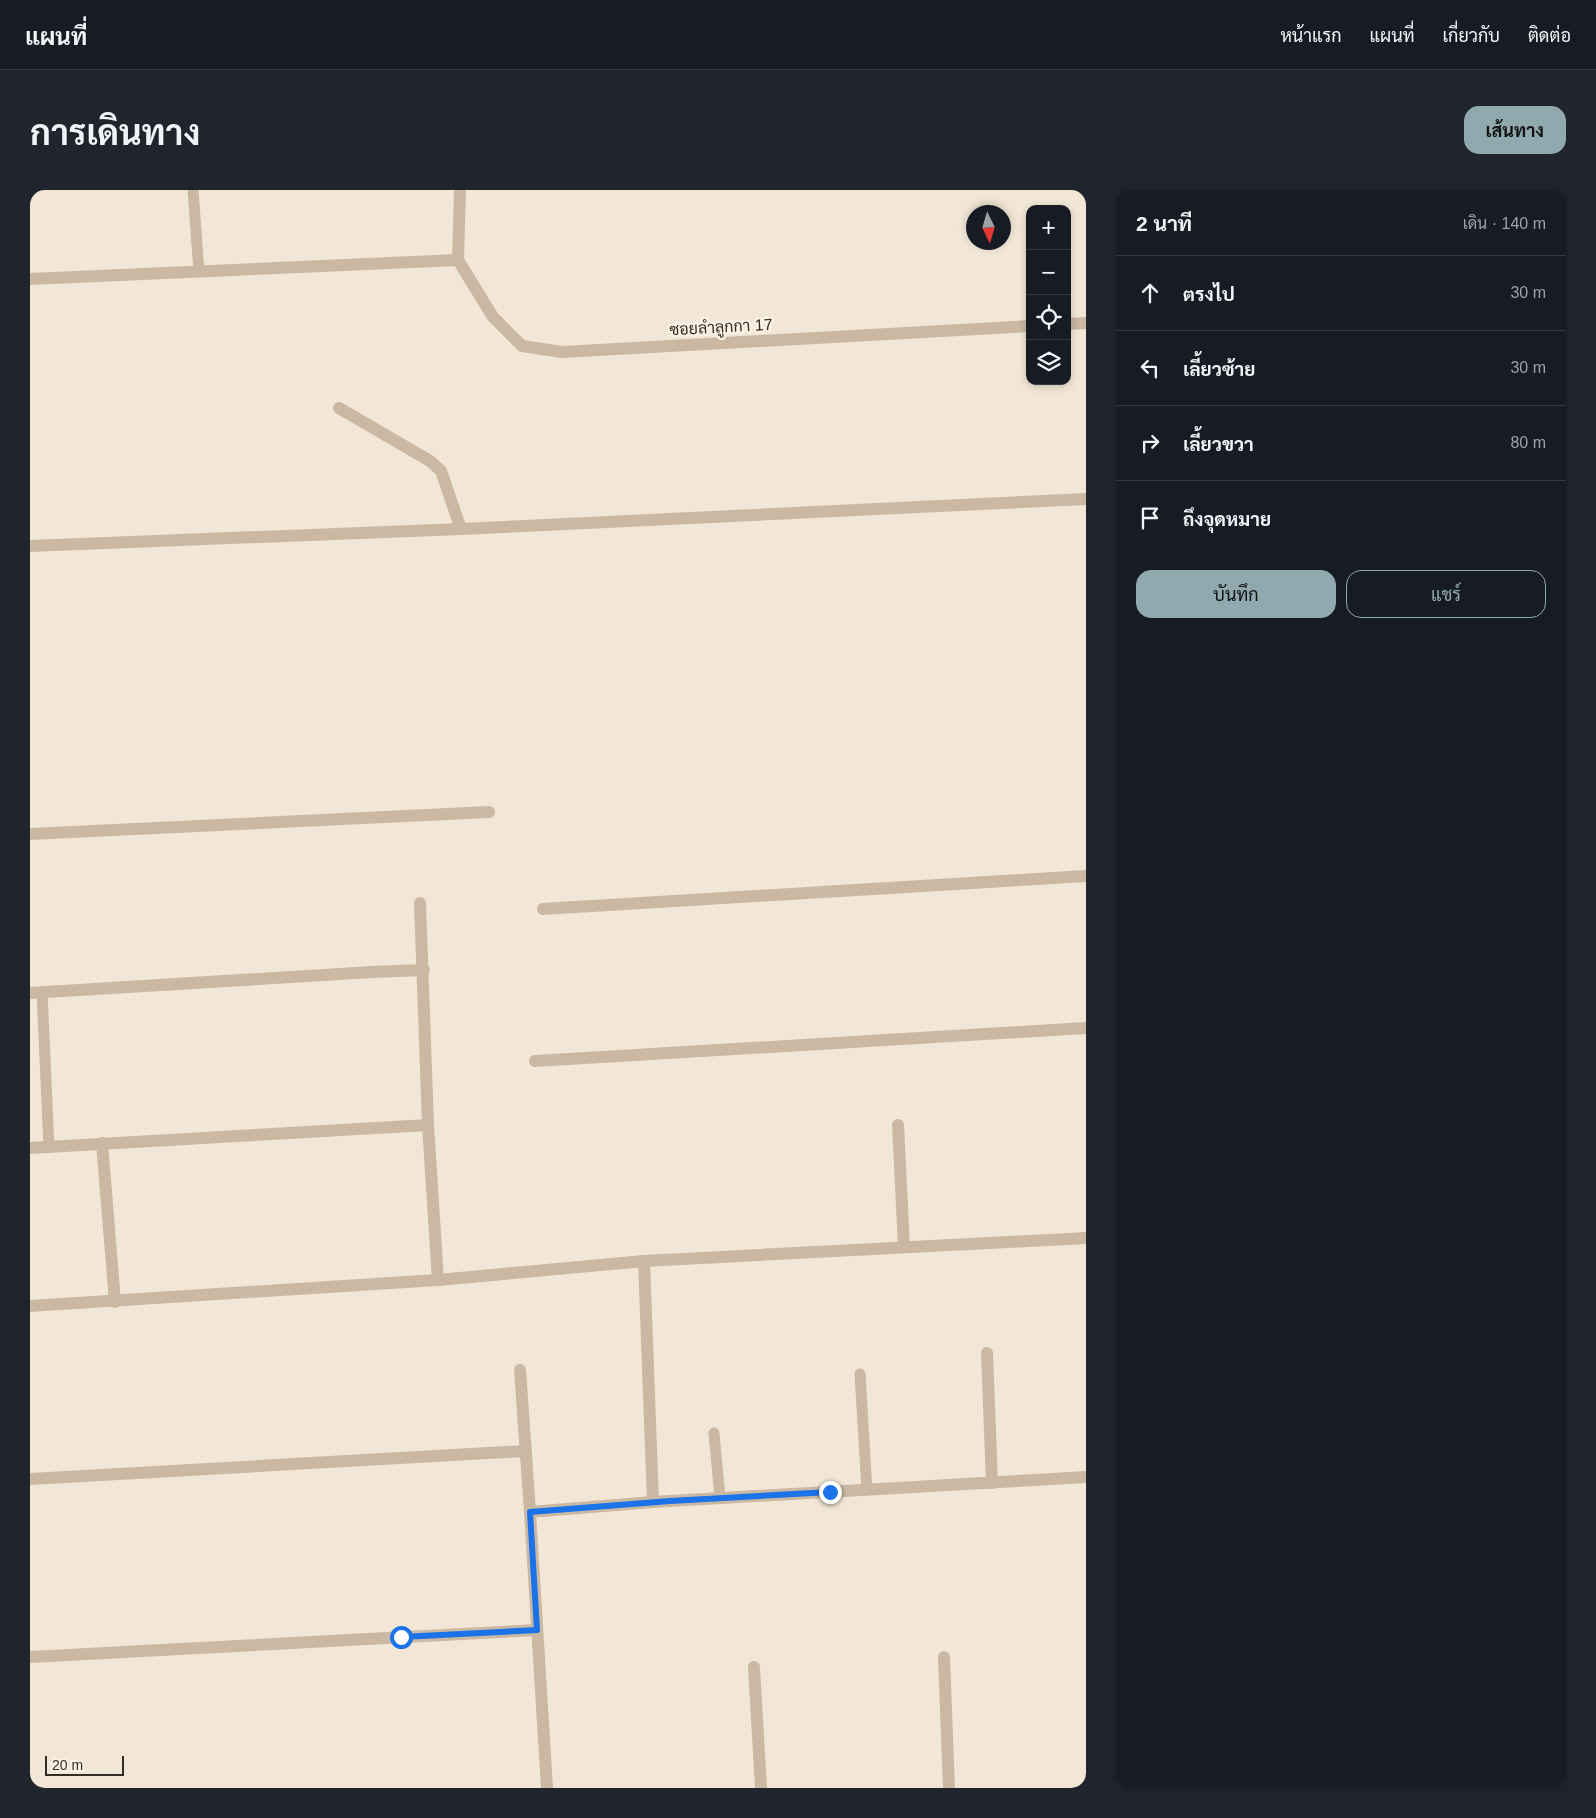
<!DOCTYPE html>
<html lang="th">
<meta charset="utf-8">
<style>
body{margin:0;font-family:Arial,Sarabun,sans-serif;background:#20242c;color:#f1f3f6}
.controls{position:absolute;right:15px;top:15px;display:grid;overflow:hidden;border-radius:10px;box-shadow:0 2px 8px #0003}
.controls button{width:45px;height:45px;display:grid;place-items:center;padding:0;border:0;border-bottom:1px solid #363941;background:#171b24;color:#f1f3f6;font:25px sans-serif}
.compass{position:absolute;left:936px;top:15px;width:45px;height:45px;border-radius:50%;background:#171b24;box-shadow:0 2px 8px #0003;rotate:175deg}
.scale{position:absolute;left:15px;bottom:12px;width:79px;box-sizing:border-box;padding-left:5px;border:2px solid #342b25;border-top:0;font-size:14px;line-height:18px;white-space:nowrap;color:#342b25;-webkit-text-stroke:4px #faf1e3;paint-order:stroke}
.stop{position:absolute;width:15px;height:15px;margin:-11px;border:4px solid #1a73e8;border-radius:50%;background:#fff}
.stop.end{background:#1a73e8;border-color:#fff;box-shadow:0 1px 5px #0008}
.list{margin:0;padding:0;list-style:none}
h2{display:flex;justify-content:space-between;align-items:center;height:65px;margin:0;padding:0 20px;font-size:21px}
h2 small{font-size:16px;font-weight:400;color:#9ea1a6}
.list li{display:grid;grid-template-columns:32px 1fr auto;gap:15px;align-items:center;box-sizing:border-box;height:75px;padding:0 20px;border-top:1px solid #363941}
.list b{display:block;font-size:19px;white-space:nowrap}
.list em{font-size:16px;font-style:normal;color:#9ea1a6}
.actions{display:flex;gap:10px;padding:15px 20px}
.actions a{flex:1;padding:11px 0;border:1px solid #90a9ae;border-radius:15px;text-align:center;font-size:18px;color:#90a9ae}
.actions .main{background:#90a9ae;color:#111}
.icon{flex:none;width:28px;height:28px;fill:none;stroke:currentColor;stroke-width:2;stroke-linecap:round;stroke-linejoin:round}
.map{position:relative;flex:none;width:1056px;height:1598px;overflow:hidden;border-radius:15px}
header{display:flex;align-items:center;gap:30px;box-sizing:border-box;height:70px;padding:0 25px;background:#171b24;border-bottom:1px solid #363941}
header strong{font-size:24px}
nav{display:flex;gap:28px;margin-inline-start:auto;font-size:18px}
.intro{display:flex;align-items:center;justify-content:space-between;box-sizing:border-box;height:120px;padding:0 30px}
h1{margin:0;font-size:35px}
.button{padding:12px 22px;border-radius:15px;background:#90a9ae;color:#111;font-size:18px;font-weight:700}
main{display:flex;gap:30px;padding:0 30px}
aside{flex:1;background:#171b24;border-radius:15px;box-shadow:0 2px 8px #0003}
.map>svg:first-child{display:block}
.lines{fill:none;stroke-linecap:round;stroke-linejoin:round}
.lane{stroke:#cab8a2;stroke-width:11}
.street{stroke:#cab8a2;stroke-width:12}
.route{stroke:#1a73e8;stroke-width:6}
.labels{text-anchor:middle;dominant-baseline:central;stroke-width:5;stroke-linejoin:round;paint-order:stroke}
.street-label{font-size:16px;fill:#342b25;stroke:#faf1e3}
</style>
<header>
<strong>แผนที่</strong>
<nav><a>หน้าแรก</a><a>แผนที่</a><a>เกี่ยวกับ</a><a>ติดต่อ</a></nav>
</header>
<div class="intro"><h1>การเดินทาง</h1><a class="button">เส้นทาง</a></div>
<main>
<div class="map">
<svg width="1056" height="1598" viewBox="0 0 1056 1598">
<rect width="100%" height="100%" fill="#f2e7d6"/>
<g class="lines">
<!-- lane -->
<g class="lane">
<path d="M163 0 169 82"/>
<path d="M12 802 19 957"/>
<path d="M830 1184 837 1300"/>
<path d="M684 1243 690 1308"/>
</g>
<!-- street -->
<g class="street">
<path d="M428 70 463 127 492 156 532 162 1000 136"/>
<path d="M428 70 430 0"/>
<path d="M0 89 428 70"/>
<path d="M1037 134 1056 133"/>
<path d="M309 218 400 271 411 281 431 339"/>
<path d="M0 356 431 339 1056 309"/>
<path d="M0 644 459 622"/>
<path d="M390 713 398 935 408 1090"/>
<path d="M513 719 1056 686"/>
<path d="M0 803 342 782 394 780"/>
<path d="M505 871 1056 838"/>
<path d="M868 935 874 1057"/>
<path d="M72 953 85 1112"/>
<path d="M0 958 398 935"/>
<path d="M614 1071 623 1312"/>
<path d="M0 1116 408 1090 614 1071 1056 1048"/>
<path d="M957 1163 962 1293"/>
<path d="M490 1180 500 1322 517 1598"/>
<path d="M0 1289 495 1261"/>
<path d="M500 1322 623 1312 1056 1287"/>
<path d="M0 1467 507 1440"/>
<path d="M914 1467 919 1598"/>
<path d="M724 1477 731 1598"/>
</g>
</g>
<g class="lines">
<!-- route -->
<path class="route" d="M371 1447 507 1440 500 1322 640 1311 800 1302"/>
</g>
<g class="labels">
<!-- street labels -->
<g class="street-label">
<text transform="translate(691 137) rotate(-3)">ซอยลำลูกกา 17</text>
</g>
</g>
</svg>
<div class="controls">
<button>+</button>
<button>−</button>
<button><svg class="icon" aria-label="locate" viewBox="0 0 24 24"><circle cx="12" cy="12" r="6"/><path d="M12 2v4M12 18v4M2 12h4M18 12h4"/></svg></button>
<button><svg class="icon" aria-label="layers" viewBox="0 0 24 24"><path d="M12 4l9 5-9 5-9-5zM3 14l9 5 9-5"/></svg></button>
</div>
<svg class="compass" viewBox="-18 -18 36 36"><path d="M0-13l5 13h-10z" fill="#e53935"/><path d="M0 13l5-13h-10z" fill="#9ea1a6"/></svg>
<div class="scale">20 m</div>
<div class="stop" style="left:371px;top:1447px"></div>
<div class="stop end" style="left:800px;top:1302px"></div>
</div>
<aside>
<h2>2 นาที<small>เดิน · 140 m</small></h2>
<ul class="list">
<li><svg class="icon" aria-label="ahead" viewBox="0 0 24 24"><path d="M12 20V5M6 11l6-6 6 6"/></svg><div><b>ตรงไป</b></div><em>30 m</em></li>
<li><svg class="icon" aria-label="left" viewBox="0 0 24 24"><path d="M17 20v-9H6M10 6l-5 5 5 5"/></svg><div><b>เลี้ยวซ้าย</b></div><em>30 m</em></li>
<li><svg class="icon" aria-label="right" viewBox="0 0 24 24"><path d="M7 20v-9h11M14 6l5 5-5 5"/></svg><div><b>เลี้ยวขวา</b></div><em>80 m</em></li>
<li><svg class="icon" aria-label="arrive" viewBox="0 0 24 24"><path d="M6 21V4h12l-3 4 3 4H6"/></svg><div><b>ถึงจุดหมาย</b></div></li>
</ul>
<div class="actions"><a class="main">บันทึก</a><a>แชร์</a></div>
</aside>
</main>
